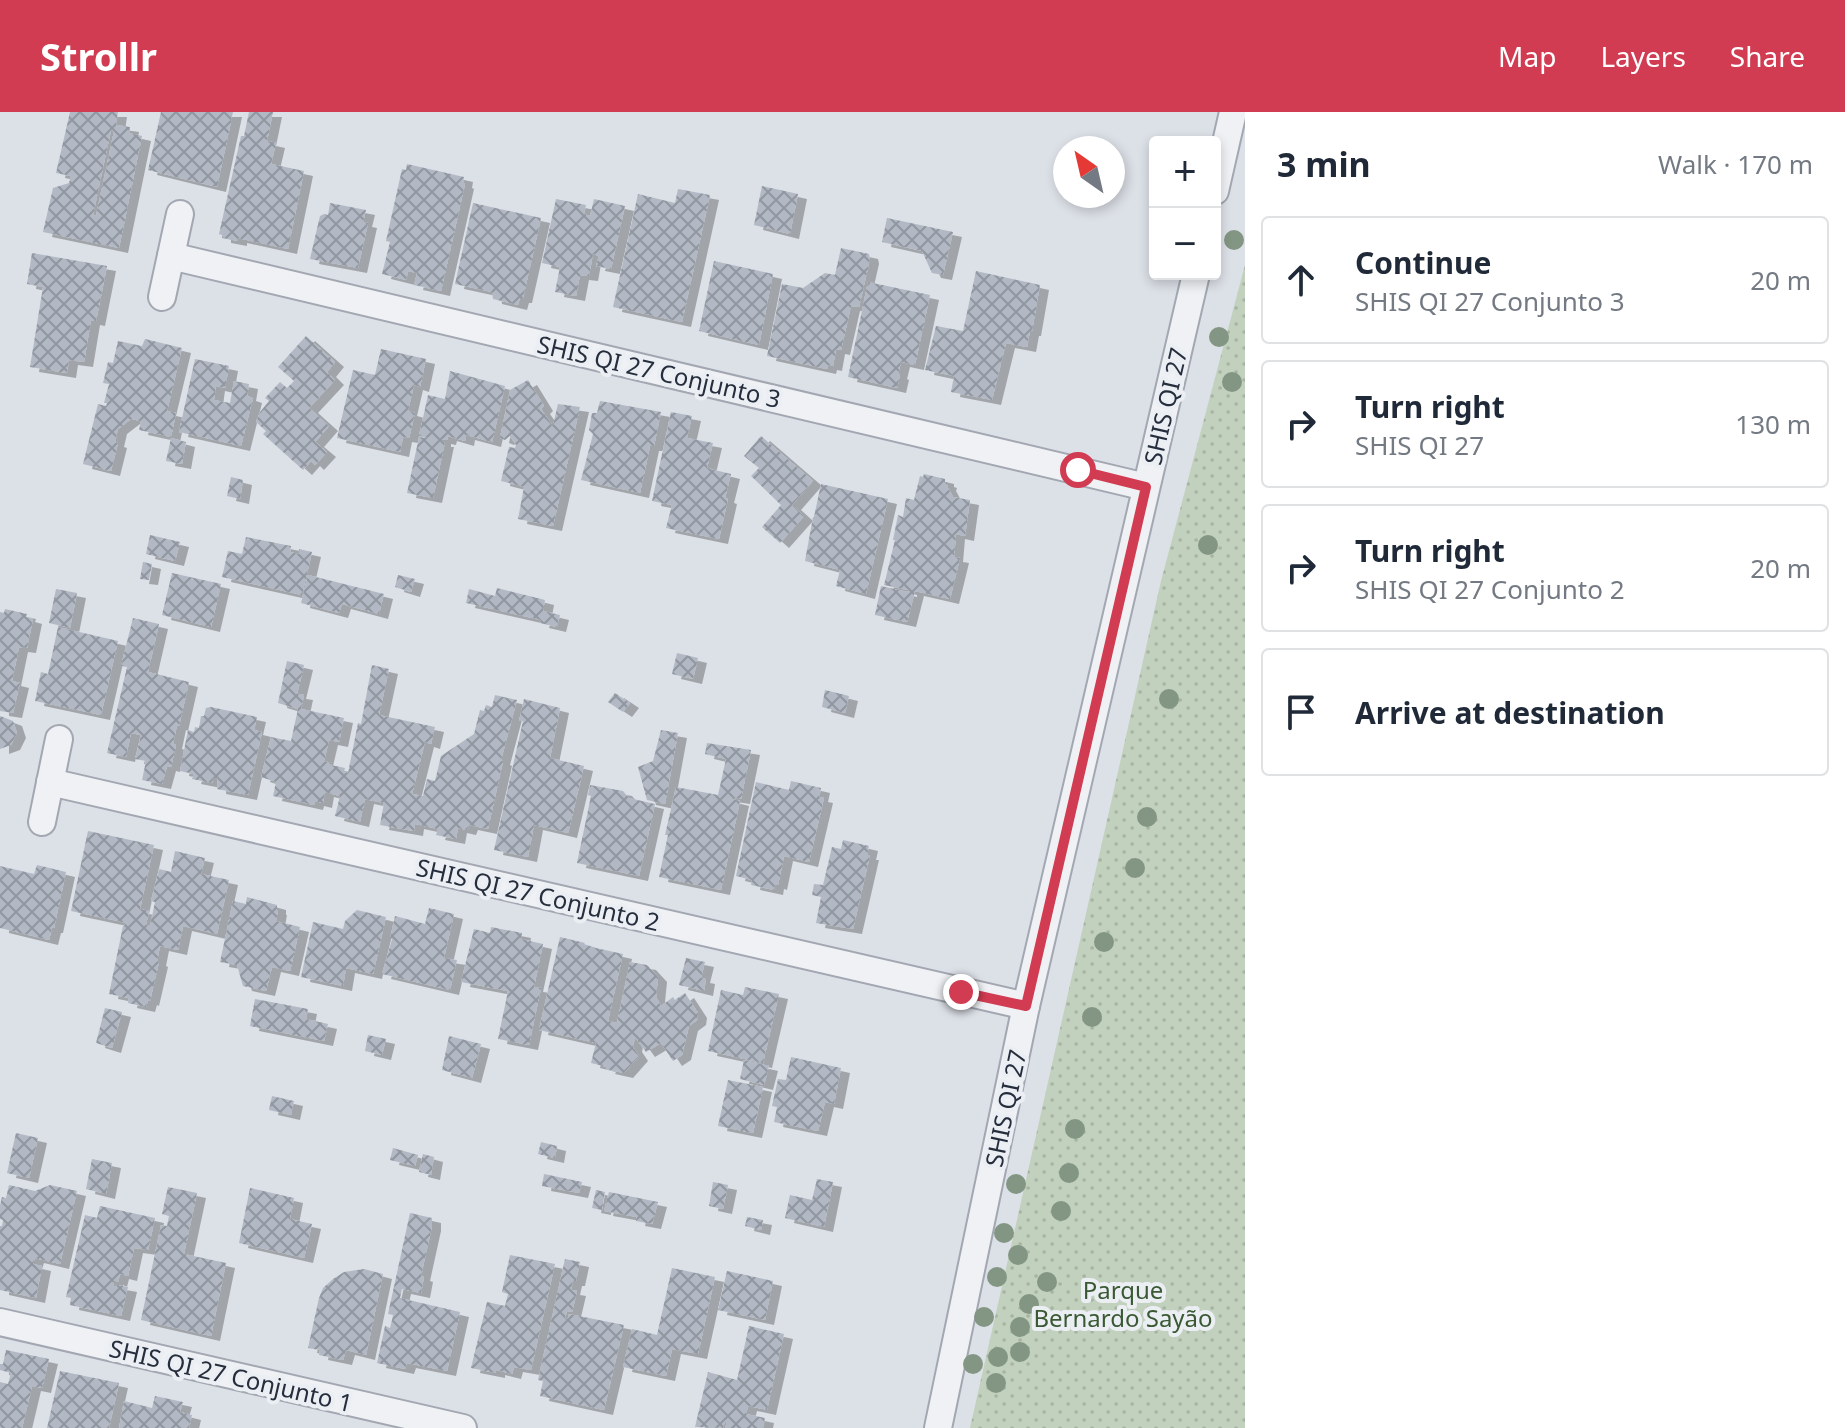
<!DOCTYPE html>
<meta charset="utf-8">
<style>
body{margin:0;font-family:"Noto Sans",sans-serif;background:#f2f2f3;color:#1f2937}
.controls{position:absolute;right:24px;top:24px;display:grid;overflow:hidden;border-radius:8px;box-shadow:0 4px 12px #0003}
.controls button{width:72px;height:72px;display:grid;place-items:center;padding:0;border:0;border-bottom:2px solid #e0e1e3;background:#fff;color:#1f2937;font:40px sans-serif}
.compass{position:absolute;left:1053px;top:24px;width:72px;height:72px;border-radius:50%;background:#fff;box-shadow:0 4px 12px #0003;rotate:326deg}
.stop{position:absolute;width:24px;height:24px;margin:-18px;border:6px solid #d13c52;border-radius:50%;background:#fff}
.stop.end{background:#d13c52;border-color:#fff;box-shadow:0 2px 8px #0008}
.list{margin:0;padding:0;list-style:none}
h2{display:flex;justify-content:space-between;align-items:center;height:104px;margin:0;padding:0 32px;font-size:34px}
h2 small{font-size:26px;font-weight:400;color:#747a83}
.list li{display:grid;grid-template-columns:52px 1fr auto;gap:24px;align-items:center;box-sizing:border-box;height:128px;margin:0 16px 16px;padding:0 16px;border:2px solid #e0e1e3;border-radius:8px}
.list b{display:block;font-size:30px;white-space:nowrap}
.list p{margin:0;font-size:26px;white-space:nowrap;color:#747a83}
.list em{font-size:26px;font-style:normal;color:#747a83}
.icon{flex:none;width:44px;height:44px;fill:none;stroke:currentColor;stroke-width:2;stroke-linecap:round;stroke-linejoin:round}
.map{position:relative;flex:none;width:1245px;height:1316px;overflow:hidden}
header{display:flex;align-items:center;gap:48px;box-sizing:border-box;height:112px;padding:0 40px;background:#d13c52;color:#fff}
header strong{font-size:38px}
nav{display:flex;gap:44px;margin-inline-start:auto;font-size:28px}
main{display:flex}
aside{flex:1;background:#fff}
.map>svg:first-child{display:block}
.park{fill:url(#park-dots)}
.building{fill:url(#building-cross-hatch);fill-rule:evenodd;filter:url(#shadow)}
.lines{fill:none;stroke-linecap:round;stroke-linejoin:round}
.street-casing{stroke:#a2a7b1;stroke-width:30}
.street{stroke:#eff1f5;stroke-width:26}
.tree{fill:#839684}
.route{stroke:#d13c52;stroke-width:10}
.labels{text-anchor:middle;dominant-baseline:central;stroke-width:8;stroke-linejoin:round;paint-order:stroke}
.street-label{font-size:24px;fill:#262e3d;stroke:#ebeff4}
.park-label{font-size:24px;fill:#3a5933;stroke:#ebeff4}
</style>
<header>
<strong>Strollr</strong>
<nav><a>Map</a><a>Layers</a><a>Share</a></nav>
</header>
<main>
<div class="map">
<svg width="1245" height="1316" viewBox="0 0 1245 1316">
<defs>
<pattern id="park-dots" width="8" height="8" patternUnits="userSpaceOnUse" patternTransform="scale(2)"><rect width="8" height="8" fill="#c2d1bd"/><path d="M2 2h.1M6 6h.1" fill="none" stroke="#a7b4a3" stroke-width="1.8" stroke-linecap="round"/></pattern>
<pattern id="building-cross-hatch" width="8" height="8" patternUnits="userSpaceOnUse" patternTransform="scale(2)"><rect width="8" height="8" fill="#b3b9c4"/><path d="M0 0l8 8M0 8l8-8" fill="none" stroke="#9197a0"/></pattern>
<filter id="shadow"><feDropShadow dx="9" dy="5" stdDeviation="0" flood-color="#0004"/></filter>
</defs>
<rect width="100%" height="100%" fill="#dce0e7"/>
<!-- park -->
<path class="park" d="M1245 153V1316H970L1161 469Z"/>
<!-- building -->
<g class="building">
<path d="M70 0H118L116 13 130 15 129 21 142 24 119 136 43 120 53 76 69 71 71 64 56 61ZM111 18 114 19 96 104 93 103Z"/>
<path d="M161 0H233L217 75 148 58Z"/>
<path d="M249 0H273L267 29 276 31 271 52 304 59 288 137 238 126V129L222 126V123L219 122 241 24H244Z"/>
<path d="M407 52 464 65 463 71 465 72 441 179 414 173 417 161 408 159 406 168 382 162 390 130 386 129 402 57 406 58Z"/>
<path d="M762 74 798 82 790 122 754 113Z"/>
<path d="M678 77 710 83 682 210 613 195 638 82 675 91Z"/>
<path d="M556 87 586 93 584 102 590 104 594 87 625 94 611 157 596 154 599 144 593 142 589 164 580 163 576 184 555 180 560 155 542 151Z"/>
<path d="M330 91 366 98 363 110 368 111 358 156 310 147 320 104 324 102 328 103Z"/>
<path d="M473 91 541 106 523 186H520L518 193 493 187 492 180 455 172Z"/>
<path d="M887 106 953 120 943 163 932 161 922 139 882 130Z"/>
<path d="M841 136 869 142 870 147 859 195 851 194 841 238 836 237 833 254 828 253 827 257 767 244 782 172 803 176 825 161 835 163Z"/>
<path d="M32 141 107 154 96 209 91 208 84 250 69 248 67 261 30 255 43 175 27 172Z"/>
<path d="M714 149 773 162 759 233 699 219Z"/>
<path d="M976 159 1040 173 1032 219H1030L1027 235 1006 231 992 288 951 280 954 264 925 258 936 214 963 219Z"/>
<path d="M868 170 930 183 915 253 901 250 898 262 900 263 897 276 848 265Z"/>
<path d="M306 224 335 250 327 260 335 268 309 296 329 314 315 330 327 340 315 353 311 349 303 358 263 322 266 319 256 310 260 300 269 289 265 286 280 270 287 276 294 269 278 255Z"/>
<path d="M145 227 182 236 167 299 176 301 171 325 139 318 141 309 131 307 118 317 115 330 118 331 111 359 83 352 98 292 106 294 107 291H104L109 272 103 271 108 250 113 251 118 229 142 234Z"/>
<path d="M381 237 426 247 420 275 414 273 408 299 415 301 409 326 403 325 400 340 337 326 353 258 375 263Z"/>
<path d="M195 247 229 254 225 276 216 274 214 288 230 291 234 269 249 272 247 284 253 286 241 334 179 320Z"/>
<path d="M450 259 505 274 492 330 466 323 465 329 448 324 447 328 442 327V330H445L433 386 407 381 419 325 428 326 419 324 428 283 445 287Z"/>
<path d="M528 268 544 294 541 297 552 313H553L558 292 580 295 553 414 518 407 524 375 501 369 509 335 515 336 516 333 510 324 505 328 500 326 510 278Z"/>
<path d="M600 289 661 300 654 334H650L640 381 581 368 593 322 589 318 592 301H597Z"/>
<path d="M671 300 692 304 687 326 713 331 707 356 731 362 725 386 728 387 719 427 666 416 672 393 652 389Z"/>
<path d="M761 324 813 369 792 393 804 404 780 431 762 415 781 393 751 364 759 356 744 344Z"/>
<path d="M171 326 186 330 182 352 166 349Z"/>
<path d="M924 362 945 367V370L948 371 947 374 953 385 970 388 965 424 956 422 954 445 960 446 950 487 915 479 907 510 875 503 881 474 908 480V478L884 473 895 428H893L898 403 903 405 906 386 914 388 920 364 923 365Z"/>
<path d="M231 365 243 368 240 387 227 384Z"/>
<path d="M821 372 888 387 866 482 836 474 840 458 805 449 813 405H814Z"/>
<path d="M150 423 180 430 175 449 146 442Z"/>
<path d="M246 425 291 434 290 440 299 442V437L312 440 302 483 222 465 228 439 242 442Z"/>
<path d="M143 450 152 452 149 468 140 467Z"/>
<path d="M172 461 221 472 211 515 162 503Z"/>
<path d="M308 463 384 482 379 502 342 492 339 501 301 491Z"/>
<path d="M398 463 415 467 411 480 395 475Z"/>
<path d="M497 476 545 488 543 499 560 503 557 515 540 511 541 508 466 491 469 477 495 484Z"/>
<path d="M56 477 77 481 70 516 49 511Z"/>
<path d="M5 497 27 502 26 505 33 507 27 536 19 535 12 569 20 571 13 601 0 599V500L4 501Z"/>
<path d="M133 506 159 512 148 560 189 570 179 614 177 613 173 632 176 633 171 655 167 654 162 672 142 668 146 649 135 647 141 623 131 621 126 645 107 641 127 555 121 554Z"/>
<path d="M58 515 118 529 101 603 35 589 41 560 48 562Z"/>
<path d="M677 541 698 546 693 567 672 562Z"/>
<path d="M287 549 304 553 297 582 304 583 301 597 344 606 339 630 329 628 324 649 332 651 331 653 345 656 344 660 348 661 358 611 361 612 372 553 389 557 379 603 435 615 431 632 425 630 412 682 423 684 427 667 435 669 441 644 474 622 480 598 484 599 486 593 492 595 495 583 517 588 501 648 503 649 488 717 469 713 467 718 458 716 456 727 436 723 438 717 415 712 414 719 380 713 384 691 365 687 360 710 335 704 340 684 325 680 323 691 315 689 314 693 273 684 276 670 261 665 271 625 291 629 298 597 278 591Z"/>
<path d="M825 578 849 584 845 601 822 595Z"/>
<path d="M615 581 630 591 623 600 608 590Z"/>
<path d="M524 587 560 596 550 646 584 654 568 721 534 713 528 745 494 738 523 609H519Z"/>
<path d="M211 595 257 605 254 618 262 620 248 683 217 677 218 666H213L212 671 192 667 194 662 180 659 188 618 194 620 195 615 199 616 201 604H204L206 596Z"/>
<path d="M0 604 13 609 17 621 11 633 0 637Z"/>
<path d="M661 618 678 621 665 692 647 688 638 655 653 649Z"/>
<path d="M707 631 751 638 741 687 728 685V686L740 689 721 778 659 765 668 723H665L676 675 718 683 726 647 705 642Z"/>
<path d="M791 669 821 676 819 685 824 686 809 750 784 744 778 773 775 772 774 778 751 773 752 768 736 764 756 670 789 678Z"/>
<path d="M590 673 623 679 629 686 655 692 639 764 577 751 591 684 588 683Z"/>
<path d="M88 719 154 733 140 797 149 799 146 813 150 814 155 790 151 789 159 757 171 760 175 739 205 746 201 762 229 768 217 822 183 814 178 838 160 834 157 849 159 850 150 889 148 888 146 895 128 891 129 886 109 882 123 814 127 811 71 799Z"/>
<path d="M843 728 869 734 867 743H870L853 817 816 811 821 785 812 783 814 772 823 773 832 735 841 737Z"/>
<path d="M37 753 66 760 54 816H52L49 828 0 816V754L34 762Z"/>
<path d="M247 785 277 793V798H278L276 809 300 815 290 859 272 855 266 879 243 874 237 853 220 850 233 789 246 792Z"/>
<path d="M429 796 454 802 444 846 457 848 450 878 382 862 392 827H390L395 804 425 812Z"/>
<path d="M357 798 386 805 373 862 346 856 343 874 301 865 313 810 343 817 345 809Z"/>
<path d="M491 815 522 821 521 827 543 832 534 875 541 876 529 933 498 927 508 879 461 870 474 817 490 821Z"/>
<path d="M560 825 585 831 584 832 596 836 623 842 608 909 617 911 630 850 647 853 658 865 656 885 661 894 673 885 675 888 685 881 698 901 697 908 689 914 682 943 673 949 661 931 646 940 635 925 633 935 639 944 624 961 606 957 607 955 591 951 596 931 539 918Z"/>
<path d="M686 846 705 850 701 866 706 867 704 879 679 873Z"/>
<path d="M745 875 779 882 763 951 708 939 721 878 743 883Z"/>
<path d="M255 887 308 897 306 907 328 912 324 929 250 914Z"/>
<path d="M105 896 122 900 112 936 96 931Z"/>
<path d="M368 923 386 927 382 943 365 939Z"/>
<path d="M449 924 481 932 472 966 442 958Z"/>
<path d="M791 945 841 956 834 992 825 990 818 1019 774 1010 777 995 772 994 778 967 786 968Z"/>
<path d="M744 948 769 954 764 973 740 967Z"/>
<path d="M728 968 763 975 753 1021 718 1014Z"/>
<path d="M272 984 294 989 291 1003 269 998Z"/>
<path d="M16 1021 38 1026 29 1066 7 1061Z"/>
<path d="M541 1030 557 1034 555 1046 538 1042Z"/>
<path d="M393 1036 418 1043 415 1054 390 1048Z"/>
<path d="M423 1042 434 1045 431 1063 419 1060Z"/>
<path d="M92 1047 112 1051 106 1082 86 1077Z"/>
<path d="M544 1062 582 1070 579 1081 542 1074Z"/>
<path d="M817 1067 833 1070 824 1115 785 1106 790 1083 812 1088Z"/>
<path d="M713 1070 728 1073 723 1097 709 1094Z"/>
<path d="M9 1073 35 1079 50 1073 77 1079 60 1152 35 1146 33 1152 42 1154 36 1186 0 1178V1114H2L3 1108 0 1107V1093L2 1085 6 1086Z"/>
<path d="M168 1075 197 1081 184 1142 226 1151 211 1224 141 1208 161 1113 167 1114 169 1104 162 1102Z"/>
<path d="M250 1076 294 1086 290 1107 312 1112 304 1146 239 1131Z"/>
<path d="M596 1078 605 1080 602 1098 592 1096Z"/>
<path d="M609 1080 658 1090 652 1112 636 1109 637 1105 604 1099Z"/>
<path d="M100 1094 155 1106 148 1138 134 1136 128 1164 120 1162 118 1170 114 1168 113 1174 116 1175 117 1173 128 1175 121 1204 70 1193 71 1186 66 1185 85 1103 97 1106Z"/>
<path d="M410 1101 432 1106V1114L421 1164 424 1165 421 1181 402 1177 400 1186 460 1200 447 1259 407 1251 405 1257 377 1251 385 1214 390 1216 392 1208 393 1203 388 1202Z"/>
<path d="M747 1105 763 1108 761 1118 745 1114Z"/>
<path d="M510 1143 555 1152 531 1258 514 1255 512 1262 496 1258V1261L471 1256 487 1190 505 1194 508 1182 502 1180Z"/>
<path d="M565 1147 580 1150 576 1169H573L571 1178 577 1179 572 1200 567 1199 565 1206 568 1207 569 1202 624 1213 604 1298 540 1284 543 1269 538 1268Z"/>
<path d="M672 1156 715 1165 698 1242 672 1237 666 1264 623 1255 632 1217 657 1223Z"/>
<path d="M364 1157 383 1162 366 1243 346 1238 343 1248 319 1243 320 1238 308 1236 319 1186 323 1176 333 1167 344 1160Z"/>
<path d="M727 1159 773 1169 765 1208 718 1198Z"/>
<path d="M749 1214 784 1222 767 1298 748 1294 746 1302 765 1306 763 1316H725L727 1310 725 1309 723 1316 695 1315 708 1260 737 1268Z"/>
<path d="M6 1238 49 1247 42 1276 32 1274 22 1316H0V1270L8 1272 11 1261 0 1258V1252H3Z"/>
<path d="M60 1259 119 1271 109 1316H47Z"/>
<path d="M155 1284 183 1290 180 1300 192 1303 189 1316H119L124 1289 152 1296Z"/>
</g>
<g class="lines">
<!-- street casing -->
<g class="street-casing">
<g id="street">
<path d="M1215 79 1233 0"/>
<path d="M171 144 1146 375"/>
<path d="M162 185 180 102"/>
<path d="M50 670 1026 894"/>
<path d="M42 710 59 627"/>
<path d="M0 1210 463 1316"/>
<path d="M938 1316 1026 894 1196 162"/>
</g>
</g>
<!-- street -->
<use href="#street" class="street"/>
</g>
<!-- trees -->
<g class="tree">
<circle cx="1234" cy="128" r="10"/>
<circle cx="1219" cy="225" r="10"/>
<circle cx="1232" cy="270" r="10"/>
<circle cx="1208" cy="433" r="10"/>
<circle cx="1169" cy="587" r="10"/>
<circle cx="1147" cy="705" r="10"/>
<circle cx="1135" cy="756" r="10"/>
<circle cx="1104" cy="830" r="10"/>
<circle cx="1092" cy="905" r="10"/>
<circle cx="1075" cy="1017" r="10"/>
<circle cx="1069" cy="1061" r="10"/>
<circle cx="1016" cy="1072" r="10"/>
<circle cx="1061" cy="1099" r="10"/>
<circle cx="1004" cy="1121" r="10"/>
<circle cx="1018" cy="1143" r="10"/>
<circle cx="997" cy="1165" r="10"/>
<circle cx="1047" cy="1170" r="10"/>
<circle cx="1029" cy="1192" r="10"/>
<circle cx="984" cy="1205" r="10"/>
<circle cx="1020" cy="1215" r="10"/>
<circle cx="1020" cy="1240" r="10"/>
<circle cx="998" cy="1245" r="10"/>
<circle cx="973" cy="1252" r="10"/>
<circle cx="996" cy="1271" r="10"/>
</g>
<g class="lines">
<!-- route -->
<path class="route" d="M961 880 1026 894 1146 375 1078 358"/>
</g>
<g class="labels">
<!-- street labels -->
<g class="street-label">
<text transform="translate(659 259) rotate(13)">SHIS QI 27 Conjunto 3</text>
<text transform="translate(1165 294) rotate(-77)">SHIS QI 27</text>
<text transform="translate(538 782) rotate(13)">SHIS QI 27 Conjunto 2</text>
<text transform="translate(1005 996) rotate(-78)">SHIS QI 27</text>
<text transform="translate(231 1263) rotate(13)">SHIS QI 27 Conjunto 1</text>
</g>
<!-- park labels -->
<g class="park-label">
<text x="1123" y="1177">Parque<tspan x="1123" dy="28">Bernardo Sayão</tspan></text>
</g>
</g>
</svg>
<div class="controls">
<button>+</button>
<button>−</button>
</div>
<svg class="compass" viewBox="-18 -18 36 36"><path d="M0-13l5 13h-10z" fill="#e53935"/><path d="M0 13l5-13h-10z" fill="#747a83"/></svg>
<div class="stop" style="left:1078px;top:358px"></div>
<div class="stop end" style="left:961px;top:880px"></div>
</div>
<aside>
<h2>3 min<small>Walk · 170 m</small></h2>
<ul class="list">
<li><svg class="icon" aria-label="ahead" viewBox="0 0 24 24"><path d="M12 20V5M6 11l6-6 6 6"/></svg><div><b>Continue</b><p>SHIS QI 27 Conjunto 3</p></div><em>20 m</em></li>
<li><svg class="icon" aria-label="right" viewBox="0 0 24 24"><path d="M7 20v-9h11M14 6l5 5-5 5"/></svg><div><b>Turn right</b><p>SHIS QI 27</p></div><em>130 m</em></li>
<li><svg class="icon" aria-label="right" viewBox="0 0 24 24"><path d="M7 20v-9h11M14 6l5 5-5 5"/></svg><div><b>Turn right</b><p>SHIS QI 27 Conjunto 2</p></div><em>20 m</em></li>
<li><svg class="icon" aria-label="arrive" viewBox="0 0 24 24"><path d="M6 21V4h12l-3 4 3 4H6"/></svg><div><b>Arrive at destination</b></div></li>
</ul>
</aside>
</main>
